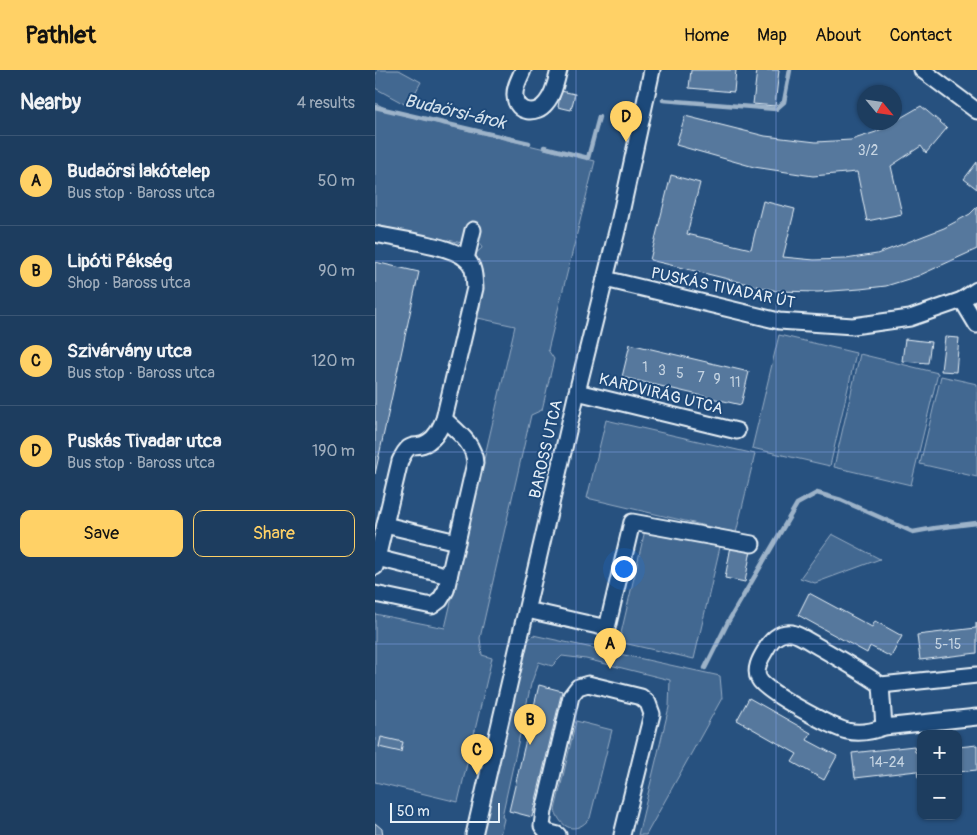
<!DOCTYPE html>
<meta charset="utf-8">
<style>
body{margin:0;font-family:Pangolin,sans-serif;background:#2a4868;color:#f1f3f6}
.controls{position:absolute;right:15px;bottom:15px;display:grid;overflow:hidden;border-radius:10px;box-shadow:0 1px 4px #0004}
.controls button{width:45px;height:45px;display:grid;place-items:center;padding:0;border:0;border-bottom:1px solid #3b5674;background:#1d3d5f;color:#f1f3f6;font:25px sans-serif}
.compass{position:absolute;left:482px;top:15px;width:45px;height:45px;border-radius:50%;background:#1d3d5f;box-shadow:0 1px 4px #0004;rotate:119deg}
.scale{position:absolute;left:15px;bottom:12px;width:110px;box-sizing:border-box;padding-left:5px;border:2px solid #e8f1f8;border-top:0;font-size:14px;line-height:18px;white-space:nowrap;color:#e8f1f8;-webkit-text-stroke:4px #1f4a7a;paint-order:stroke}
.you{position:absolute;left:248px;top:498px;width:18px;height:18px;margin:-12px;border:4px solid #fff;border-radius:50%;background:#1a73e8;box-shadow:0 0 0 8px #1a73e833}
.badge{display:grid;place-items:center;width:32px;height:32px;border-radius:50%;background:#ffd166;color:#111;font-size:16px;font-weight:700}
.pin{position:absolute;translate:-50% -41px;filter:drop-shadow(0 1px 2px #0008)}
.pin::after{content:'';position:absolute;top:26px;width:18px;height:15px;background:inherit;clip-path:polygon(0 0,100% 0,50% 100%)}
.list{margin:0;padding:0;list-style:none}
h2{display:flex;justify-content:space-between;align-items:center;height:65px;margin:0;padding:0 20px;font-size:21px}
h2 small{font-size:16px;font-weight:400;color:#a0aebd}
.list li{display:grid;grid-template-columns:32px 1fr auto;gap:15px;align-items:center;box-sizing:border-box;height:90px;padding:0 20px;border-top:1px solid #3b5674}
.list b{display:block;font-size:19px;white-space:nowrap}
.list p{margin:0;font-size:16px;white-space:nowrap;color:#a0aebd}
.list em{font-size:16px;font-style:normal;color:#a0aebd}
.actions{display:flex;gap:10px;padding:15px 20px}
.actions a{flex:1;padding:11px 0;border:1px solid #ffd166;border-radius:10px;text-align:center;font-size:18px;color:#ffd166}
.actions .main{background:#ffd166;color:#111}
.map{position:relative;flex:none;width:602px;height:765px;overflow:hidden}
header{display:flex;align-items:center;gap:30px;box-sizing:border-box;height:70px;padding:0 25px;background:#ffd166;color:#111}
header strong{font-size:24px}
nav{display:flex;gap:28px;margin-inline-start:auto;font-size:18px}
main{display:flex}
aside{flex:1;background:#1d3d5f}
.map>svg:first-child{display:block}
.green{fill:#436891;stroke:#96acc4}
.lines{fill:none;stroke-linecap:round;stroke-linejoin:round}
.stream{stroke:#9db3c9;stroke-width:4.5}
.building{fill:#57789d;stroke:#e8f1f8}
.minor-casing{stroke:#e8f1f8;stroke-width:19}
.minor{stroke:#1f4a7a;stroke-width:15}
.grid{fill:none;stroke:#82a0e8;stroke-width:1;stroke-opacity:0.55}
.labels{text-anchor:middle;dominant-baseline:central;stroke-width:4;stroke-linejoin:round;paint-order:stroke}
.number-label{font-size:14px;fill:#c4d3e1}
.street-label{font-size:16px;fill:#e8f1f8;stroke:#1f4a7a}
.water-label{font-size:18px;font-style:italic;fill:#d5e2ec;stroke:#1f4a7a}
</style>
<header>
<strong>Pathlet</strong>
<nav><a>Home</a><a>Map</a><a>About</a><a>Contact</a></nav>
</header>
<main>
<aside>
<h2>Nearby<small>4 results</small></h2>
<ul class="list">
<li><span class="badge">A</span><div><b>Budaörsi lakótelep</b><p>Bus stop · Baross utca</p></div><em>50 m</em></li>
<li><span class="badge">B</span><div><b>Lipóti Pékség</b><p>Shop · Baross utca</p></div><em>90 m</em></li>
<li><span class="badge">C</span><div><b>Szivárvány utca</b><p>Bus stop · Baross utca</p></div><em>120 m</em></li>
<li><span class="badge">D</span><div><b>Puskás Tivadar utca</b><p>Bus stop · Baross utca</p></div><em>190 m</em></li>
</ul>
<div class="actions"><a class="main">Save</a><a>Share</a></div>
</aside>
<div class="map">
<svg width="602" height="765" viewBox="0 0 602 765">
<rect width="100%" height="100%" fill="#27517f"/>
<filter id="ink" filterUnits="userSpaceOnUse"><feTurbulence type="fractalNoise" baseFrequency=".02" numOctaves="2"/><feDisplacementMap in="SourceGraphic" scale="10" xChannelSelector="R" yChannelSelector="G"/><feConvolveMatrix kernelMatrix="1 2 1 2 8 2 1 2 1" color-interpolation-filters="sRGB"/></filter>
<g filter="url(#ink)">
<!-- green -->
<g class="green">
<path d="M3 0H24L46 12 33 36 0 18V6Z"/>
<path d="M0 33 20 43 220 91 173 280 179 289 167 340 156 345 105 568 107 585 117 588 83 732 0 712V544L70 558 140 256 103 248C107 223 114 207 100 184L107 178 104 172 106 159 91 156 87 173 0 155Z"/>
<path d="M404 265 481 283 455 396 377 378Z"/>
<path d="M485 284 563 303 536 415 459 397Z"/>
<path d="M566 306 602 314V407L545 394Z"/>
<path d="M231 350 380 384 361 463 212 428Z"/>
<path d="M270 460 345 477 319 589 244 572Z"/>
<path d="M457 464 505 489 440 513 425 508Z"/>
<path d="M158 565 345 606 347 628 271 765H263L294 637 295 610 211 589 187 586 177 596 164 592 156 614 127 746 129 749 125 765H106L150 574Z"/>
<path d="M201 651 237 660 215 748C201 765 186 759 180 740Z"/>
</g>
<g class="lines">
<!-- stream -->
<g class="stream">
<path d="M288 30 401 39 409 32 415 0"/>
<path d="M0 37 154 73"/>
<path d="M169 77 213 88 224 47"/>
<path d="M330 598 353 552 422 434 442 423 466 430 538 462 560 458 602 453"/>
</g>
</g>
<!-- building -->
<g class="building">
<path d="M316 0H361L359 22 314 18Z"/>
<path d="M382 0H404L400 36 378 34Z"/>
<path d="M186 21 200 24 196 40 183 37Z"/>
<path d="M546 36 572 58 551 83 546 76 516 96 527 144 492 151 482 102 438 106 379 97 301 75 310 46 390 66 441 72 476 70 501 62Z"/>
<path d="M602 92V119L589 109Z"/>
<path d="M296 105 325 113 312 164 376 179 388 131 420 139 408 187 439 190 471 189 502 184 569 158 595 144 602 137V179L543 206 511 216 485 219 443 222 402 221 275 190Z"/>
<path d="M0 192 44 202 0 404Z"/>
<path d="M570 267 584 268 581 302 566 301Z"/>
<path d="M530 269 556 272 553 293 527 291Z"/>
<path d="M255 274 374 302 366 335 247 307Z"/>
<path d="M356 476 376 480 370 512 350 508Z"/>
<path d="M434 523 497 557 500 551 527 566 516 587 495 576 492 583 423 545Z"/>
<path d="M601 553H602V583L545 590 542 565 601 558Z"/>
<path d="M164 615 187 621 157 747 134 741Z"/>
<path d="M374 628 436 663 432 670 462 686 449 710 417 692 422 684 362 650Z"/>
<path d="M6 667 28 672 26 682 4 677Z"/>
<path d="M602 675V700L583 702V677Z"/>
<path d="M539 676 540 682H546V707H543L542 701 480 708 477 683Z"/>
<path d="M0 753 7 759 8 765H0Z"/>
</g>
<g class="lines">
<!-- minor casing -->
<g class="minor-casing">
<g id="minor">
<path d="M148 0C145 8 139 17 140 26 141 44 162 45 171 33 179 24 181 11 184 0"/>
<path d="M547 0 602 41"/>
<path d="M0 164C22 169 75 175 91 189 100 196 99 208 100 218L69 349C65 358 62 366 53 372 40 381 36 367 25 391L0 497"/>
<path d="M91 189 98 160"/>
<path d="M230 209 404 251 478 256 535 248 587 230 602 220"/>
<path d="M587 230 602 255"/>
<path d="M202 322 362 361"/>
<path d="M10 455 82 472"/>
<path d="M2 488 74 506"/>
<path d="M0 524 57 536 65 530 71 520 100 393C99 373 83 362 69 349"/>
<path d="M152 540 232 558 257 452 377 474"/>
<path d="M602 605 506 615C486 601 465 589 444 577 436 573 426 565 417 563 404 561 395 571 390 581 385 589 379 600 384 609 390 622 457 657 472 661 485 664 496 662 509 657L602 647"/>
<path d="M506 615 509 657"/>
<path d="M99 765 202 322 243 157 277 0"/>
<path d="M183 765 172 762 167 756 169 741 196 626 203 617 213 614 266 627 273 633 277 644 247 765"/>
</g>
</g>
<!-- minor -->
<use href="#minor" class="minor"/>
</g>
</g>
<!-- grid -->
<path class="grid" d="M201 0V765M401 0V765M0 191H602M0 382H602M0 574H602"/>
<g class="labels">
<!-- number labels -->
<g class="number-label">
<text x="493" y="80">3/2</text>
<text x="270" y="297">1</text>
<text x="287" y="300">3</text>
<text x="305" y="303">5</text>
<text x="326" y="307">7</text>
<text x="342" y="309">9</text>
<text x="360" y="312">11</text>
<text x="573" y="574">5-15</text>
<text x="512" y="692">14-24</text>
</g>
<!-- street labels -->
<g class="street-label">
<text transform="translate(348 218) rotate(12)">PUSKÁS TIVADAR ÚT</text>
<text transform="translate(286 324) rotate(14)">KARDVIRÁG UTCA</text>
<text transform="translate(171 379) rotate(-77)">BAROSS UTCA</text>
</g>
<!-- water labels -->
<g class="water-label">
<text transform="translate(80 42) rotate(13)">Budaörsi-árok</text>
</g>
</g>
</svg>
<div class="controls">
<button>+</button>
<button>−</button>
</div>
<svg class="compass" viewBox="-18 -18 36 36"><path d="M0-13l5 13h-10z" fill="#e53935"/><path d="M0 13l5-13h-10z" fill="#a0aebd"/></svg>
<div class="scale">50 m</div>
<div class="you"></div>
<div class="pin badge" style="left:235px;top:599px">A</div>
<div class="pin badge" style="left:155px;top:675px">B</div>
<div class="pin badge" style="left:102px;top:705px">C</div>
<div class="pin badge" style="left:251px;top:72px">D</div>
</div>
</main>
